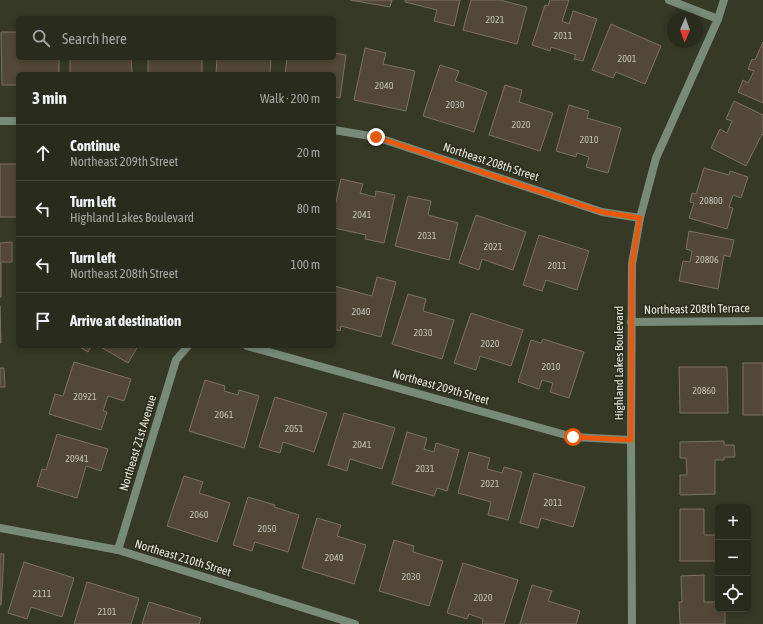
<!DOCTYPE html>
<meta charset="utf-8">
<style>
body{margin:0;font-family:"Asap Condensed",sans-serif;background:#313326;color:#f1f3f6}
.controls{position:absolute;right:12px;bottom:12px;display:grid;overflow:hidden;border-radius:6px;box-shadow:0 2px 6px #0003}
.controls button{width:36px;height:36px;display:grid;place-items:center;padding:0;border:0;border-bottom:1px solid #45473b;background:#292b1d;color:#f1f3f6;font:20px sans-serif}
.compass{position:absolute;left:667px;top:12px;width:36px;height:36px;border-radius:50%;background:#292b1d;box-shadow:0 2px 6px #0003;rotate:182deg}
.stop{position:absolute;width:12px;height:12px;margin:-9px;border:3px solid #ea580c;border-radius:50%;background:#fff}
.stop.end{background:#ea580c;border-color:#fff;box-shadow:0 1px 4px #0008}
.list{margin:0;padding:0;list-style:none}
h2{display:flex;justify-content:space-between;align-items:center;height:52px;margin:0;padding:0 16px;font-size:17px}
h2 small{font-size:13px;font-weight:400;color:#a5a7a4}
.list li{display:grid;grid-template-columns:26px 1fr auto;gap:12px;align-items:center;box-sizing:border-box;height:56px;padding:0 16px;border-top:1px solid #45473b}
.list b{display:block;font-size:15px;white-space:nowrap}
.list p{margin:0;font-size:13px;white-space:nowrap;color:#a5a7a4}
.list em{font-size:13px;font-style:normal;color:#a5a7a4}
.icon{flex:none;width:22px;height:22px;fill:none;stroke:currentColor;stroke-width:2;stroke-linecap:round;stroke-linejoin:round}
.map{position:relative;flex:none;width:763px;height:624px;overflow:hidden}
.search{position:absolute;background:#292b1d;box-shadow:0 2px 6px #0003;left:16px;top:16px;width:320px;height:44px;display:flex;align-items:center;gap:10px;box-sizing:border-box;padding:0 14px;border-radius:6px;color:#a5a7a4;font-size:15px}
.panel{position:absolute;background:#292b1d;box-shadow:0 2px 6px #0003;left:16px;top:72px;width:320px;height:276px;border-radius:6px}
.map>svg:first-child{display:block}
.building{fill:#534838;stroke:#7d7160}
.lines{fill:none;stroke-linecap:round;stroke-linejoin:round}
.street{stroke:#788b79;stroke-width:8}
.route{stroke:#ea580c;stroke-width:5}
.labels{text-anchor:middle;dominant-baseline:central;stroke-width:3.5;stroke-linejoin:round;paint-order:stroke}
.number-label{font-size:10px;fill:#c2c0b4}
.street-label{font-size:12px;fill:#e7e8dd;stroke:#2d2e1d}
</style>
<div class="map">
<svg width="763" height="624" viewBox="0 0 763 624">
<rect width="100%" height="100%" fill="#373927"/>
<!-- building -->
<g class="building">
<path d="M350 0H392L390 7Z"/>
<path d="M405 0H460L454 26 434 21 437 10 405 2Z"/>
<path d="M471 0H500L527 7 517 44 463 30Z"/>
<path d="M550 0H569L562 21 569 24 573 11 597 19 583 61 574 59 576 55 551 47 550 51 532 45 545 5 548 6Z"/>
<path d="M611 24 661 46 645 84 616 72 613 78 592 70Z"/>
<path d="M1 32H18V58H59V74H18V85H2Z"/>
<path d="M763 42V103L738 92 743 80 748 83 754 71 748 69 752 59 755 60Z"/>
<path d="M365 48 386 53 383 64 415 71 406 111 354 100Z"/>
<path d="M334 53 346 55 340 98 334 97V74H285L287 58H334Z"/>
<path d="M70 58H131L132 74H70Z"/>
<rect x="148" y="58" width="54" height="16"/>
<path d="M217 58H271L270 74H216Z"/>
<path d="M440 65 459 71 455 81 487 92 474 132 423 116Z"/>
<path d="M505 85 522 90 519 102 553 113 540 151 489 135Z"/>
<path d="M734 101 763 115V135L762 134 746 166 711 148 720 129 727 133 732 121 726 119Z"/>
<path d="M569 105 589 111 587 118 621 128 608 173 586 167 589 157 577 153 576 157 556 151Z"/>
<rect x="0" y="164" width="18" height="53"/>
<path d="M704 168 729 175 730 171 748 177 741 198 733 195 729 207 733 208 727 229 689 218 694 203 690 202 692 193 696 194Z"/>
<path d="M341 179 363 184 360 193 375 197 376 191 395 195 384 243 365 239 366 235 334 228V210Z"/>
<path d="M408 196 431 201 428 215 458 223 449 260 395 246Z"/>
<path d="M476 215 526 232 513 270 482 259 479 270 459 263Z"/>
<path d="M689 231 734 240 730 257 724 255 718 289 679 281 683 261 690 262 692 251 686 249Z"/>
<path d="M539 235 589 251 577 290 546 280 542 291 523 285Z"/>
<path d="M12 242V262H1V297H0V243Z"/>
<path d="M377 277 396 282 381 337 341 326 340 331 334 329V286L372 296Z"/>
<path d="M408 294 426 299 423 311 454 320 442 359 392 344Z"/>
<path d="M0 306 1 343H0Z"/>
<path d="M471 313 523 330 511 366 480 356 476 370 454 363Z"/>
<path d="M543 339 584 352 569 398 550 392 553 383 542 380 539 389 518 382 531 340 541 343Z"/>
<path d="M78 346H91L88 352Z"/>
<path d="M99 346H138L128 363Z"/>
<path d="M74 362 131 379 124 401 108 396 103 411 107 412 101 430 49 414 55 394 63 396Z"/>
<rect x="743" y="363" width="20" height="52"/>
<path d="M679 367H727L728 413H680Z"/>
<path d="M0 368H4L5 387H0Z"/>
<path d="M205 380 225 386 224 391 238 395 239 390 259 396 244 448 189 431Z"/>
<path d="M275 397 327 413 314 452 283 442 280 453 259 447Z"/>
<path d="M344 413 395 428 382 469 350 459 347 471 328 465Z"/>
<path d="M407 432 427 438 424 449 434 452 436 443 459 450 447 491 437 488 434 496 392 484Z"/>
<path d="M57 434 108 449 101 471 86 466 77 498 37 486 42 469 46 470Z"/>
<path d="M724 441V445H734L735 457H724V460H715V494L680 495V475H687L686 458H680V442Z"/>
<path d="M469 452 490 458 487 469 502 473 504 467 522 472 508 520 488 515 491 502 458 493Z"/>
<path d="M534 473 585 487 573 527 541 518 538 528 520 523Z"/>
<path d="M184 476 203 482 199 493 230 503 217 542 167 526Z"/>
<path d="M248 497 275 505 274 507 299 515 288 552 255 542 252 551 233 545Z"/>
<path d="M680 509H704V535H718V561H680Z"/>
<path d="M317 518 341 525 337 536 366 545 354 584 302 568Z"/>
<path d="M394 540 414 546 413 552 443 561 429 606 379 591Z"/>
<path d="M0 554H4L1 605H0Z"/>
<path d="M24 562 74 578 62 617 31 607 27 619 8 613Z"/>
<path d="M463 563 518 580 504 624H482L483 619 469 614 467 619 447 613Z"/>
<path d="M704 575V602H718V609H725V624H680L679 602H682L681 576Z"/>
<path d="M87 582 139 598 131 624H74Z"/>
<path d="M532 585 552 591 548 601 580 611 576 624H520Z"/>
<path d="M149 602 201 618 199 624H142Z"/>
</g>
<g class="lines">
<!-- street -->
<g class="street">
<path d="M669 0 718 19"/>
<path d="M0 121H18"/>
<path d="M334 130 376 137 602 212 640 218"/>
<path d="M631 322 763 321"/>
<path d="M247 346 573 437 631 440"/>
<path d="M0 528 118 550 355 624"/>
<path d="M118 550 176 360 188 346"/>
<path d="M632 624 631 440 632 264 640 218 656 158 718 19 724 0"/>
</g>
</g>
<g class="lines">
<!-- route -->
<path class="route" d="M376 137 602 212 640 218 632 264 631 440 573 437"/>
</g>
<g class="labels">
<!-- number labels -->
<g class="number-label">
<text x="495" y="19">2021</text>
<text x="563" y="35">2011</text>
<text x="627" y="58">2001</text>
<text x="384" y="85">2040</text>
<text x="455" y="104">2030</text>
<text x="521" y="124">2020</text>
<text x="589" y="139">2010</text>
<text x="711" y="200">20800</text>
<text x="362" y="214">2041</text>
<text x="427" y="235">2031</text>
<text x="493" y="246">2021</text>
<text x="707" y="259">20806</text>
<text x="557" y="265">2011</text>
<text x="361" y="311">2040</text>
<text x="423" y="332">2030</text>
<text x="490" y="343">2020</text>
<text x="551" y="366">2010</text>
<text x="704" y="390">20860</text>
<text x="85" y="396">20921</text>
<text x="224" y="414">2061</text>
<text x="294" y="428">2051</text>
<text x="362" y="444">2041</text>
<text x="77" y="458">20941</text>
<text x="425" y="468">2031</text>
<text x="490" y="483">2021</text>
<text x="553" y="502">2011</text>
<text x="199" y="514">2060</text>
<text x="267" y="528">2050</text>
<text x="334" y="557">2040</text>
<text x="411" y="576">2030</text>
<text x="42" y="593">2111</text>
<text x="483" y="597">2020</text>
<text x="107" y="611">2101</text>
</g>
<!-- street labels -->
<g class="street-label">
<text transform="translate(491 162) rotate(18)">Northeast 208th Street</text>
<text transform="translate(697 309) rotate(-1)">Northeast 208th Terrace</text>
<text transform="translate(619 363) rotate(-90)">Highland Lakes Boulevard</text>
<text transform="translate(441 387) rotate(16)">Northeast 209th Street</text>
<text transform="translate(138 443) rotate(-73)">Northeast 21st Avenue</text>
<text transform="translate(183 558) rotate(17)">Northeast 210th Street</text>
</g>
</g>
</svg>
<div class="controls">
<button>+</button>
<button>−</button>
<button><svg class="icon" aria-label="locate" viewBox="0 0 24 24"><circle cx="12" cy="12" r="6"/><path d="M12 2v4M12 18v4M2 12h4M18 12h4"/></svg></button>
</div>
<svg class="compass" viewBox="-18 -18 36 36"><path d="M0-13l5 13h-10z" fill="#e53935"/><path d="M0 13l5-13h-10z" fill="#a5a7a4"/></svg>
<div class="stop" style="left:573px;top:437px"></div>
<div class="stop end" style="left:376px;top:137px"></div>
<div class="search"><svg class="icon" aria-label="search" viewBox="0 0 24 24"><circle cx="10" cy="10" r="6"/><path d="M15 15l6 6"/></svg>Search here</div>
<section class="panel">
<h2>3 min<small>Walk · 200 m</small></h2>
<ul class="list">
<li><svg class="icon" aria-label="ahead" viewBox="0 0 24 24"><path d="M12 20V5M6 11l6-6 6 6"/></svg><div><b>Continue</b><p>Northeast 209th Street</p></div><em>20 m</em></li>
<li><svg class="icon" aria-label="left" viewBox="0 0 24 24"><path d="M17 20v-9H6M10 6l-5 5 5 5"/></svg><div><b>Turn left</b><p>Highland Lakes Boulevard</p></div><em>80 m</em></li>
<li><svg class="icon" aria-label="left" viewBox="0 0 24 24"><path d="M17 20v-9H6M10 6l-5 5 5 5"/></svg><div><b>Turn left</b><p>Northeast 208th Street</p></div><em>100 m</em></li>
<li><svg class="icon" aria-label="arrive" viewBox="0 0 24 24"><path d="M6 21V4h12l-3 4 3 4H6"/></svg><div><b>Arrive at destination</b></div></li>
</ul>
</section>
</div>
